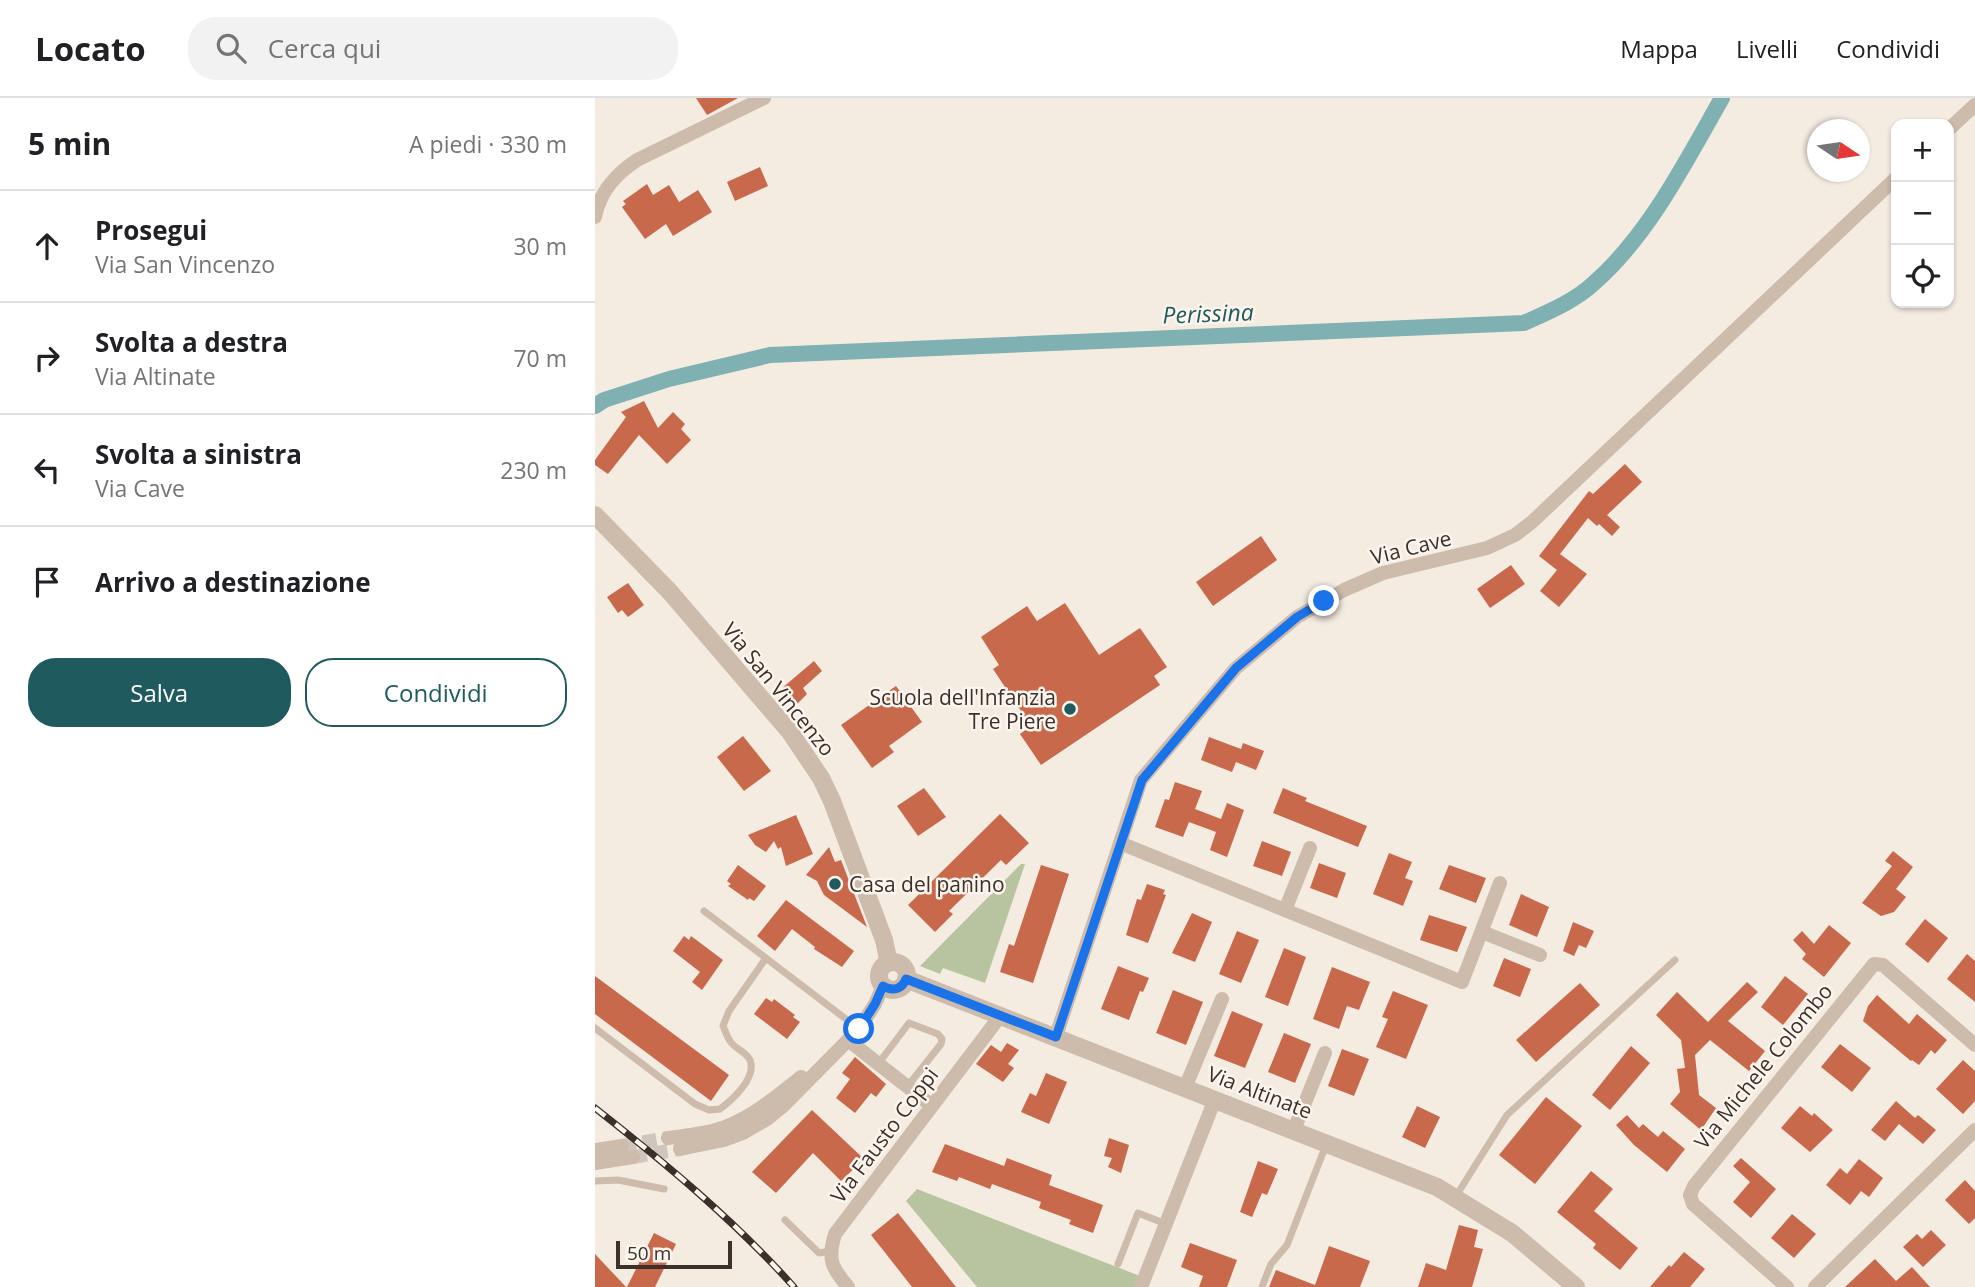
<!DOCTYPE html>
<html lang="it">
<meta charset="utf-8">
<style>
body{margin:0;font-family:"Open Sans",sans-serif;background:#f2f2f2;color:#202124}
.controls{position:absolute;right:21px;top:21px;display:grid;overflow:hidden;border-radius:14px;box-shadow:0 2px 5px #0004}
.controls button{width:63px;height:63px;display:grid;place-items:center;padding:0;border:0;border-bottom:2px solid #e0e0e0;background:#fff;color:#202124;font:35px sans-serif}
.compass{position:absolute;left:1212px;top:21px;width:63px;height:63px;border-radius:50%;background:#fff;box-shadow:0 2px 5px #0004;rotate:103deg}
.scale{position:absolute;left:21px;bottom:18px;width:116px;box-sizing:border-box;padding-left:7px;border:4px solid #3b302b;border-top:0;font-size:19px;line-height:24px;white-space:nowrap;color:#3b302b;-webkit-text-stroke:5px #fbf5ee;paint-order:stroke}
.stop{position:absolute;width:21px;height:21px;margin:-16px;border:5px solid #1a73e8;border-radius:50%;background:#fff}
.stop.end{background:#1a73e8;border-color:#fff;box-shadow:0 2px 7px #0008}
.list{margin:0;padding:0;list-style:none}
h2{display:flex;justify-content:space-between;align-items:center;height:91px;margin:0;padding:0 28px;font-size:30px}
h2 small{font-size:23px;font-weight:400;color:#757577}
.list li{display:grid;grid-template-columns:46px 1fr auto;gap:21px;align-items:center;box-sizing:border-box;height:112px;padding:0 28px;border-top:2px solid #e0e0e0}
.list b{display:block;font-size:26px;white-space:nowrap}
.list p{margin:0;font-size:23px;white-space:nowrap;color:#757577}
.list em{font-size:23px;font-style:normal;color:#757577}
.actions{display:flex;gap:14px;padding:21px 28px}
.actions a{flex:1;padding:16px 0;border:2px solid #1f5a5e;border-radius:28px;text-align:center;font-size:24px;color:#1f5a5e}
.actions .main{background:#1f5a5e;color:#fff}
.icon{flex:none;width:38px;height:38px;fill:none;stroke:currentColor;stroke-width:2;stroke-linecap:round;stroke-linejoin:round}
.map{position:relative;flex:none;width:1380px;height:1189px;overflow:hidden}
header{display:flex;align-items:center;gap:42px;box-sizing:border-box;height:98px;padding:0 35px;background:#fff;border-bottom:2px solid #e0e0e0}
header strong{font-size:33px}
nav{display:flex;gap:38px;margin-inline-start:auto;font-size:24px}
.search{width:490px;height:63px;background:#f2f2f2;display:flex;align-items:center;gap:18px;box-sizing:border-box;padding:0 24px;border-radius:28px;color:#757577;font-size:26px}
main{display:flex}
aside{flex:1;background:#fff}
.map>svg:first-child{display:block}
.green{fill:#b8c4a0}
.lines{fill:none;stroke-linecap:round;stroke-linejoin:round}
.canal{stroke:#7fb0b2;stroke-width:16}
.building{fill:#c8694b}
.minor-tunnel{stroke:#cfc6bd;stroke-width:14;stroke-dasharray:14 7;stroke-linecap:butt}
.service{stroke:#cdbbac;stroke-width:7}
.minor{stroke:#cdbbac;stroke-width:14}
.tertiary{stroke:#cdbbac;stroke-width:18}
.rail-casing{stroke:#3b302b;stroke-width:7}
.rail{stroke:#fbf5ee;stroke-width:4.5;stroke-dasharray:13;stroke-linecap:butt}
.route{stroke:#1a73e8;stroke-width:9}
.poi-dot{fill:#1f5a5e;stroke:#fbf5ee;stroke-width:2.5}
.labels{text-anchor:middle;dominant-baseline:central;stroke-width:5;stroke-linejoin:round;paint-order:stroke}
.street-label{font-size:21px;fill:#3b302b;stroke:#fbf5ee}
.poi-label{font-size:21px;fill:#3b302b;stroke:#fbf5ee;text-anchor:end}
.water-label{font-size:23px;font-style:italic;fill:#1f5a5e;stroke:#fbf5ee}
</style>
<header>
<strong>Locato</strong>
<div class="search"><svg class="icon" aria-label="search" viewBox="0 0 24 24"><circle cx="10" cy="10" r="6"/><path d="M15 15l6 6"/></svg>Cerca qui</div>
<nav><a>Mappa</a><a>Livelli</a><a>Condividi</a></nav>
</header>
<main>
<aside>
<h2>5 min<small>A piedi · 330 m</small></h2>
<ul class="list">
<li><svg class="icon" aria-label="ahead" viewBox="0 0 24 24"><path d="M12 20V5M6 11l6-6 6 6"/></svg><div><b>Prosegui</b><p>Via San Vincenzo</p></div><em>30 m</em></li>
<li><svg class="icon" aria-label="right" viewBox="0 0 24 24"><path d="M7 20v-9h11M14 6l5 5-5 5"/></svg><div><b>Svolta a destra</b><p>Via Altinate</p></div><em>70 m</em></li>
<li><svg class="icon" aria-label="left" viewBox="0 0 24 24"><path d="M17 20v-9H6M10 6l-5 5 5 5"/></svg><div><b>Svolta a sinistra</b><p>Via Cave</p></div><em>230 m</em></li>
<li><svg class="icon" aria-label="arrive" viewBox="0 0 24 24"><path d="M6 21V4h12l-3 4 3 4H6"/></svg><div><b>Arrivo a destinazione</b></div></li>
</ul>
<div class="actions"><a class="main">Salva</a><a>Condividi</a></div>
</aside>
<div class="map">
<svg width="1380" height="1189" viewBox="0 0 1380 1189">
<rect width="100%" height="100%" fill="#f4ebe1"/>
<!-- green -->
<g class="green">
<path d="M426 766H430L390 885 348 870 345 876 325 868Z"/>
<path d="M322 1091 550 1180 546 1189H382L311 1103Z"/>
</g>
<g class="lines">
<!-- canal -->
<path class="canal" d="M0 308 9 302 74 281 175 257 929 225C953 214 980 203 999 185 1054 137 1091 63 1127 0"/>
</g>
<!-- building -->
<g class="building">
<path d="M101 0H143L112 17Z"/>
<path d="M165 69 173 88 140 103 132 84Z"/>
<path d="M52 86 58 97 74 87 84 104 103 92 117 114 78 138 71 126 50 141 27 109 31 106 28 103Z"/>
<path d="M49 303 63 330 78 314 90 326 86 331 96 342 72 366 44 337 13 376 0 367V362L31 319 26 314Z"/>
<path d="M1030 366 1047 384 1012 417 1025 429 1017 438 1004 426 1002 428 993 420 965 456 992 476 964 509 945 493 962 472 944 458 994 393 998 396Z"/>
<path d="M666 438 682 462 618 508 601 484Z"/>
<path d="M916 467 930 486 895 510 882 491Z"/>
<path d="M33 485 49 507 33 519 27 512 23 515 12 499Z"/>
<path d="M470 505 504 557 545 530 572 569 559 578 565 587 446 667 425 636 436 628 398 571 404 567 386 539 432 508 442 523Z"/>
<path d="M219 563 227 573 208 590 212 596 201 607 186 591Z"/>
<path d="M301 588 327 624 294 648 299 654 277 670 246 627Z"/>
<path d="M148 638 176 673 149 693 122 659Z"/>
<path d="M614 639 646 651 648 645 669 653 661 672 641 664 637 674 606 662Z"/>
<path d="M580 684 607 693 600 711 626 721 632 705 649 712 632 759 615 752 621 734 594 724 588 739 560 729 570 701 574 702Z"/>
<path d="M329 690 351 719 323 738 302 708Z"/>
<path d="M688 690 712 700 710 703 772 728 763 749 678 715Z"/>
<path d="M405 716 434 745 411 767 406 762 354 813 358 816 340 834 313 807Z"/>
<path d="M201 717 218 756 191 768 186 749 183 751 179 743 171 754 160 747 153 737Z"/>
<path d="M667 743 696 754 687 778 658 768Z"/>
<path d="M234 749 240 764 246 762 272 829 229 797 222 783 211 777Z"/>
<path d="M1298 753 1318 769 1301 791 1311 799 1299 814 1286 818 1267 805 1297 768 1290 763Z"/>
<path d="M794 755 817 764 810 780 818 783 808 808 778 796Z"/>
<path d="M724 765 751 775 742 800 715 790Z"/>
<path d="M143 767 171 788 159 803 154 800 153 802 133 788 136 786 132 783Z"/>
<path d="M446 767 474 776 438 885 405 874 414 846 419 848Z"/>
<path d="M854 767 891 780 881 805 844 791Z"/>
<path d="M552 786 570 792 568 796 571 797 553 845 531 837 542 801 546 802Z"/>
<path d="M926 796 954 809 942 839 914 827Z"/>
<path d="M191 802 259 853 247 869 219 851 220 849 197 831 180 853 162 838Z"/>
<path d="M597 815 617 824 600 864 577 855Z"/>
<path d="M834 817 872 829 862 854 825 842Z"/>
<path d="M1330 821 1353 840 1333 865 1310 846Z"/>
<path d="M978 824 999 833 991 850 984 847 979 858 968 853Z"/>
<path d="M1234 827 1256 845 1229 879 1207 861 1211 856 1198 842 1207 833 1219 846Z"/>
<path d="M642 833 664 842 646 885 624 876Z"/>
<path d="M89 838 94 842 96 838 128 862 107 892 97 884 105 874 78 853Z"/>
<path d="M689 850 711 859 693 908 670 899Z"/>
<path d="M1372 856 1380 863V904L1352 881Z"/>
<path d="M909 860 936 871 925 899 898 888Z"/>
<path d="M523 868 554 880 548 894 545 893 534 922 506 911Z"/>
<path d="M737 869 775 884 764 912 752 908 744 931 718 921Z"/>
<path d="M0 878 134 977 116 1003 0 916Z"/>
<path d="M1190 878 1213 896 1188 927 1166 909Z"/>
<path d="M1152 884 1163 894 1133 923 1170 953 1154 973 1115 942 1100 957 1104 997 1121 1010 1106 1032 1075 1006 1085 994 1082 971 1090 970 1086 942 1061 917 1082 894 1113 924Z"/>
<path d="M985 885 1005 907 941 964 921 942Z"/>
<path d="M578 892 608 904 591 947 561 935Z"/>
<path d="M798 893 833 907 811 961 781 949 793 921 787 919Z"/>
<path d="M1282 897 1314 926 1322 916 1352 942 1340 956 1336 952 1324 967 1317 962 1316 963 1268 923 1273 908Z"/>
<path d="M171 900 177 904 179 901 200 917 198 919 205 924 192 941 159 916Z"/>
<path d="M637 913 668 926 650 970 619 958Z"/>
<path d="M689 935 716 946 700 985 673 974Z"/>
<path d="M412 945 424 952 413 966 419 970 408 984 381 966 396 947 406 954Z"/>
<path d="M1245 946 1276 970 1257 994 1226 969Z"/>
<path d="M1036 948 1055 965 1015 1012 997 997Z"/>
<path d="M747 951 774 961 759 998 733 988Z"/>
<path d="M260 959 291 986 281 999 276 995 260 1015 241 1000 255 981 247 975Z"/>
<path d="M1368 962 1380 973V1003L1368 1016 1341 991Z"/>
<path d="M451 975 472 984 454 1026 426 1014 435 995 441 998Z"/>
<path d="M951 999 987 1028 940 1086 904 1057Z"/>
<path d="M1301 1003 1320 1020 1323 1017 1341 1032 1328 1046 1304 1026 1290 1043 1276 1032Z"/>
<path d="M822 1008 845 1019 830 1050 807 1039Z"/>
<path d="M1205 1008 1217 1018 1219 1015 1238 1032 1215 1054 1186 1030Z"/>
<path d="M217 1012 269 1061 246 1083 218 1055 181 1095 157 1074Z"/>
<path d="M1032 1017 1044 1030 1048 1026 1063 1039 1068 1033 1090 1051 1072 1074 1039 1047 1021 1027Z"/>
<path d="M514 1040 534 1047 526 1075 513 1069 517 1060 509 1058Z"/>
<path d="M350 1046 409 1068 412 1060 457 1077 454 1087 508 1107 498 1135 474 1126 476 1122 444 1110 446 1104 397 1086 395 1091 364 1079 362 1083 337 1074Z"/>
<path d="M1146 1060 1181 1091 1156 1120 1138 1104 1155 1084 1138 1068Z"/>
<path d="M1264 1061 1288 1080 1274 1099 1266 1093 1255 1107 1231 1087 1245 1070 1252 1076Z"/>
<path d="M663 1063 683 1071 672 1097 667 1095 657 1119 645 1114Z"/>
<path d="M996 1073 1018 1091 999 1113 1043 1150 1025 1172 998 1150 1001 1146 962 1114Z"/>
<path d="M1370 1082 1380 1093V1120L1374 1126 1350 1102Z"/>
<path d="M303 1115 322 1139 361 1189H317L288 1152 276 1137Z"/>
<path d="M1197 1116 1221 1136 1199 1160 1176 1140Z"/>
<path d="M864 1127 883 1132 879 1149 888 1151 877 1189H823L831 1165 851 1172Z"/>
<path d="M1336 1132 1351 1147 1328 1169 1308 1149 1322 1136 1327 1141Z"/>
<path d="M59 1135 81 1146 60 1189H32Z"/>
<path d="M595 1145 642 1162 632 1189H604L608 1178 586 1169Z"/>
<path d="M734 1148 775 1163 765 1189H674L681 1172 720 1187Z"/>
<path d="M1089 1154 1110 1171 1095 1189H1055L1074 1167 1076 1169Z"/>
<path d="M0 1156 31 1189H0Z"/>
<path d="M1280 1161 1301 1183 1317 1169 1335 1189H1250Z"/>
</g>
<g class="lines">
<!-- minor-tunnel -->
<g class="minor-tunnel">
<path d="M27 1048 73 1040"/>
<path d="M38 1059 85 1051"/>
</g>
<!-- service -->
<g class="service">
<path d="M109 813 264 931"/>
<path d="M0 930 100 1006 114 1012 125 1011C137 1002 162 980 155 962 150 953 140 951 135 943 132 939 130 932 128 928L134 913 171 860"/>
<path d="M283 966 314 925 343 936 347 941 346 946 312 989"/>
<path d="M0 1083 23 1082 69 1091"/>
<path d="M861 1098 912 1017 1080 862"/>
<path d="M190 1122 224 1155 236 1153"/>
<path d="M523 1166 543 1115 571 1126"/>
<path d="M667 1189 676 1166 692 1147 731 1047"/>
</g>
<!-- minor -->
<g class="minor">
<path d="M1354 31 1380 7"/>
<path d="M0 119C5 93 21 76 42 62L169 0"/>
<path d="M525 745 867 884 905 785"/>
<path d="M690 812 715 750"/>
<path d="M887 834 945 857"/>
<path d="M461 938 546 682 641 570 702 519 749 492 788 475 892 450 920 437 937 424 1301 80"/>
<path d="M253 942 337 1008"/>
<path d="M590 990 627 901"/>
<path d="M699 1032 730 955"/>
<path d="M73 1040C88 1038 103 1036 117 1033 150 1025 180 1000 206 979"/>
<path d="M85 1051 129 1042 148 1035 172 1021 189 1007 264 931 280 906 288 888"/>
<path d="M0 1052 27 1048"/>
<path d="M0 1065 38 1059"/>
<path d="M253 1189C237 1170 232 1162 240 1136L406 917"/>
<path d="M546 1189 620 1001"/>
<path d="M1192 1189 1098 1106 1095 1097 1099 1088 1279 866 1288 867 1380 947"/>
<path d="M1220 1189 1380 1032"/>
</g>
<!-- tertiary -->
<g class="tertiary">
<path d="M0 417 75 494 195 634 226 680 237 703 289 842 294 865"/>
<circle cx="298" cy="878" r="14"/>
<path d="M311 881 842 1089 917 1135 981 1189"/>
</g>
<!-- rail casing -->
<g class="rail-casing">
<path id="rail" d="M0 1010C70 1065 139 1122 199 1189"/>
</g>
<!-- rail -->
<use href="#rail" class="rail"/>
</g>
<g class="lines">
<!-- route -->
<path class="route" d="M264 931 280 906 288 888C298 894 307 891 311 881L461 939 547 682 641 570 702 519 729 503"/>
</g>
<!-- markers -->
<g class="poi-dot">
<circle cx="475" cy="611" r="7"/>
<circle cx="240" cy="786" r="7"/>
</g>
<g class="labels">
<!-- street labels -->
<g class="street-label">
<text transform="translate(816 449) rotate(-14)">Via Cave</text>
<text transform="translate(184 591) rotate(51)">Via San Vincenzo</text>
<text transform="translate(1168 968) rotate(-51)">Via Michele Colombo</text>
<text transform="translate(665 994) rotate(21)">Via Altinate</text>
<text transform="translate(289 1037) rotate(-53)">Via Fausto Coppi</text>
</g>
<!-- poi labels -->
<g class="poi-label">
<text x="461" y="599">Scuola dell'Infanzia<tspan x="461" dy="24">Tre Piere</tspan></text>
<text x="254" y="786" text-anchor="start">Casa del panino</text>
</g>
<!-- water labels -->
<g class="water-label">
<text transform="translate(613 215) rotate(-2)">Perissina</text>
</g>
</g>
</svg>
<div class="controls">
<button>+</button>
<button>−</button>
<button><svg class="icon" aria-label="locate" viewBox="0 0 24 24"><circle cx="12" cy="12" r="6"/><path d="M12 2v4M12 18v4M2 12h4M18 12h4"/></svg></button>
</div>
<svg class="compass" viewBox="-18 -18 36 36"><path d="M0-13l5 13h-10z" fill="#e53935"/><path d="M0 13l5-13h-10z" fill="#757577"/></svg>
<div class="scale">50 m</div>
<div class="stop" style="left:264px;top:931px"></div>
<div class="stop end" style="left:729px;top:503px"></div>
</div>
</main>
